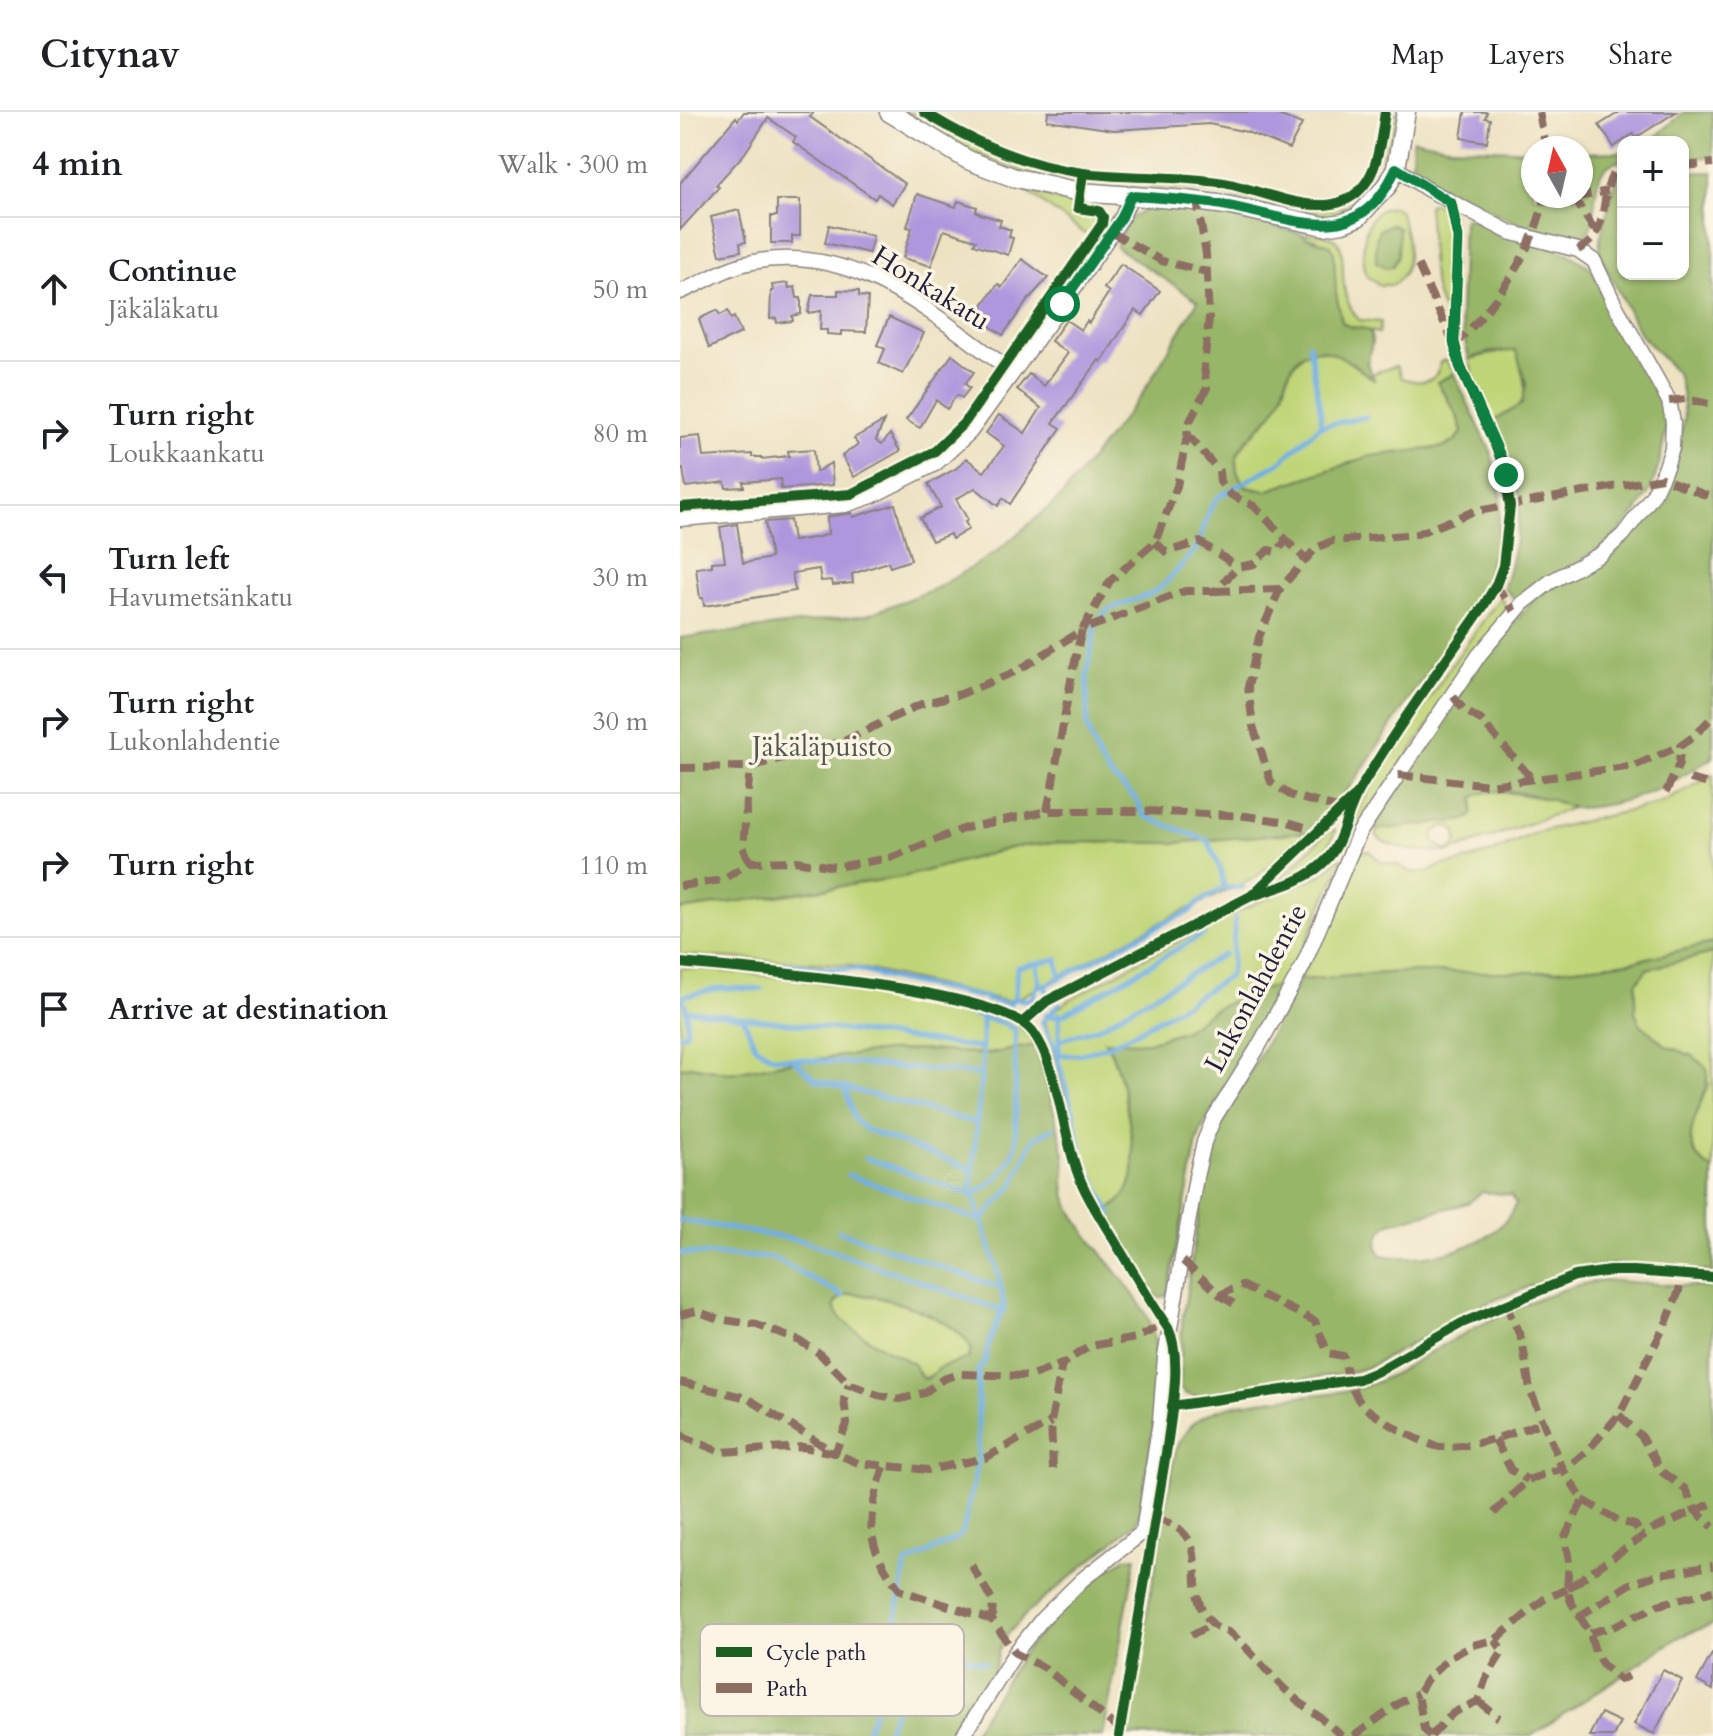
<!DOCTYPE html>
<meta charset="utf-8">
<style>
body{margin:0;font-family:Cardo,serif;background:#f2f2f2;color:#202124}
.controls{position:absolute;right:24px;top:24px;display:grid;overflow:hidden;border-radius:16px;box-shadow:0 2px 6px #0004}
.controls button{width:72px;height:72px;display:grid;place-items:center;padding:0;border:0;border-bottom:2px solid #e0e0e0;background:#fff;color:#202124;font:40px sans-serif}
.compass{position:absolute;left:841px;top:24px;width:72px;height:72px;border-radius:50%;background:#fff;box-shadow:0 2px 6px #0004;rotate:352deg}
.stop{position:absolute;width:24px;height:24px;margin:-18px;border:6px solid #0b8043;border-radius:50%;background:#fff}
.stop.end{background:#0b8043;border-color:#fff;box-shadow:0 2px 8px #0008}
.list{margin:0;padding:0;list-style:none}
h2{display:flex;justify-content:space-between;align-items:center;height:104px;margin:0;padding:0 32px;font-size:34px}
h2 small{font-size:26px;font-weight:400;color:#757577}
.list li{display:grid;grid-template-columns:52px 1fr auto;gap:24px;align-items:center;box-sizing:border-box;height:144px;padding:0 32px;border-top:2px solid #e0e0e0}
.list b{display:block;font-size:30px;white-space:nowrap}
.list p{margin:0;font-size:26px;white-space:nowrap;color:#757577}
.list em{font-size:26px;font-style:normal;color:#757577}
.icon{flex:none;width:44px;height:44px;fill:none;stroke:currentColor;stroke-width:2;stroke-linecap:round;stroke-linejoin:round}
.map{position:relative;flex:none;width:1033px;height:1624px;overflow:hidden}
header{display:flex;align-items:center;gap:48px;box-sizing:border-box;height:112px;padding:0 40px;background:#fff;border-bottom:2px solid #e0e0e0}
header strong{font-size:38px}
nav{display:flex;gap:44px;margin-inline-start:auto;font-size:28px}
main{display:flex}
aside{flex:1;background:#fff}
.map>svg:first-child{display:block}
.green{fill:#c0d578;stroke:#717c5a;stroke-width:2;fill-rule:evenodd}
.forest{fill:#98b668;stroke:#5d6c52;stroke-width:2;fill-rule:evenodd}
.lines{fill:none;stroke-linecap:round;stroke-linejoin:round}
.stream{stroke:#71afe3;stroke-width:5}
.building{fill:#af97dd}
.minor-casing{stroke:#88827e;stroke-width:17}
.tertiary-casing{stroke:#88827e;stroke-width:21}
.minor{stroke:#fff;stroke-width:14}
.tertiary{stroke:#fff;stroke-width:18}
.quiet{stroke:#8d6e63;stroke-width:8;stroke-dasharray:16 8;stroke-linecap:butt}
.cycleway-casing{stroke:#fcf5e5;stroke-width:15}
.cycleway{stroke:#1b5e20;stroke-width:10}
.route{stroke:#0b8043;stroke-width:10}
.labels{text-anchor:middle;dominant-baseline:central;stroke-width:7;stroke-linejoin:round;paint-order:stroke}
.street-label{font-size:28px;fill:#22223b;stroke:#fcf5e5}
.park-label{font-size:28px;fill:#51584d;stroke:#fcf5e5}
.key{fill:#fcf5e5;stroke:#bbb6b2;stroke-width:2}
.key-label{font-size:22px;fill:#22223b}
</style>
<header>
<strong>Citynav</strong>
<nav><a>Map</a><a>Layers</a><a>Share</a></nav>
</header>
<main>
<aside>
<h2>4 min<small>Walk · 300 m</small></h2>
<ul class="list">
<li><svg class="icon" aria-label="ahead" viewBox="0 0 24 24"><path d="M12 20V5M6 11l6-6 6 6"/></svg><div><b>Continue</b><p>Jäkäläkatu</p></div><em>50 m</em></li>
<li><svg class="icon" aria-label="right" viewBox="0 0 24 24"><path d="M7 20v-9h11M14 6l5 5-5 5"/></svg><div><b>Turn right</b><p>Loukkaankatu</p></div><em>80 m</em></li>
<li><svg class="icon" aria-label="left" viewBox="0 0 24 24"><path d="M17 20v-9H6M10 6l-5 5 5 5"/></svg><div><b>Turn left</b><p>Havumetsänkatu</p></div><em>30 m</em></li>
<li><svg class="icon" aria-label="right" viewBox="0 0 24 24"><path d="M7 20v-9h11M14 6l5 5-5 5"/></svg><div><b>Turn right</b><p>Lukonlahdentie</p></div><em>30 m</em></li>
<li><svg class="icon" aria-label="right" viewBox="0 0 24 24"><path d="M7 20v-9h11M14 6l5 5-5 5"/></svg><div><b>Turn right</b></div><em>110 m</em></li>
<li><svg class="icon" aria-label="arrive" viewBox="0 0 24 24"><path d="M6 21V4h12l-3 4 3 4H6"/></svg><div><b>Arrive at destination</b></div></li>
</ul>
</aside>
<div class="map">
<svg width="1033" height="1624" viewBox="0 0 1033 1624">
<rect width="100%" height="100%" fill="#fcf5e5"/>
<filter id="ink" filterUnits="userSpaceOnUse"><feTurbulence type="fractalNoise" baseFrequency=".0125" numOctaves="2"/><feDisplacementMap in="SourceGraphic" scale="16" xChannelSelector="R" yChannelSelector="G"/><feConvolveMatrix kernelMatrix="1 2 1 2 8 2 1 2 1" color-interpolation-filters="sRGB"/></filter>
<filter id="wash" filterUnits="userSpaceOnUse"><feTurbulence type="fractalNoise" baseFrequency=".006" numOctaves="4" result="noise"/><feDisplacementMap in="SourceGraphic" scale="32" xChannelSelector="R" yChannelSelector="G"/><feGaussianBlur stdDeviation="1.8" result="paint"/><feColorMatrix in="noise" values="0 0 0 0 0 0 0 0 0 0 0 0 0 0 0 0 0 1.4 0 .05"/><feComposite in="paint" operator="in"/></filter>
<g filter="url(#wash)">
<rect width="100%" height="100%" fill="#ede2c2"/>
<!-- green -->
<g class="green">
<path d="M224 0C247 0 270 22 292 31 325 46 359 57 394 64L396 67 390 69 346 61 291 40Z"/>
<path d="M709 0H717L707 48 702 44Z"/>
<path d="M703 56V59L689 83 674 96 660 103 649 104 610 99 540 82 408 71 410 66C447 67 485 67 521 71 560 75 626 106 660 95 679 89 688 72 698 57Z"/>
<path d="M346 79 392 92 396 99 418 102 419 112 408 124Z"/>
<path d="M752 91 767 96C779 121 770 172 768 200L765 202C747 172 752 128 748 94Z"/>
<path d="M714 95 719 98C727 122 737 155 713 173H699L687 164C679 142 682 94 714 95Z"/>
<path d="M623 122C671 120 660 139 664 174 665 186 671 198 679 208L701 210 699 221 669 215 662 210 656 182 653 138 636 127 625 125Z"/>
<path d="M635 238 655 240 693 267 691 262 716 254 722 266C740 272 758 272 760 250L766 248 774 262 757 270 776 301 782 321 775 329 764 335 691 344 586 379 566 375 556 359 557 344 566 329 586 309 603 281 609 261 614 252 623 242Z"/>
<path d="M829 238 836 239 838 242C846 279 854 292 814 309L795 269 789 247Z"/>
<path d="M819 487H822L827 499 673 724 670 723 680 694 695 669 770 555Z"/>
<path d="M1033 663V831L950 850 858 860H720L620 868 677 739H689L701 750 718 753 731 760 746 761 762 753 778 751 813 740 857 720 982 691Z"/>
<path d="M817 679 870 687 892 696 769 740 728 738 704 730 697 724 696 718 790 706 794 685 800 681ZM769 714 776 719 777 730 770 738C760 737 753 733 753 721L762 715Z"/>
<path d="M650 717 655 719C647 743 623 762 599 769Z"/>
<path d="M626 720 575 766 493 804 335 888 326 889 168 853 0 843V798L223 765 334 735 382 730 493 731Z"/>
<path d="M658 746 662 748 608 871 567 882 533 898 505 918 469 930H425C441 953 458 1038 452 1066 448 1081 439 1093 426 1100L402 1050 364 906 389 888 472 842 576 791 639 764 647 759Z"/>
<path d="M1033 841V1058C995 1035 1015 1004 1029 972L1012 944 986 934 960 912 955 900 956 871 967 857Z"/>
<path d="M0 856C65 860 130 869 194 878 239 884 291 888 331 909 343 916 349 923 356 935L308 942 246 938 206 939 102 951 50 961 10 954 0 956Z"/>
<path d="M170 1182C203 1182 276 1206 291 1236L289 1246 243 1267C238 1263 236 1256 231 1252 224 1244 115 1198 170 1182Z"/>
</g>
<!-- forest -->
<g class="forest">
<path d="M1004 0H1033V45L1003 46V30H970Z"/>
<path d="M733 27 772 35 853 39V84H901V41L943 40V49C898 52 928 119 899 126 874 133 766 78 738 65L732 53Z"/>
<path d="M1033 60V646C1018 654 1005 663 990 671 964 685 925 696 895 696 888 696 880 690 872 688 851 682 813 673 794 685L793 703 785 708 696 718V708L808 539 859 483 938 436 975 396 995 355 1004 306 1002 280 997 261 960 222 920 143V127L935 71 943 61V162H1003V61Z"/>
<path d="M485 95 562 107 623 122 625 125 651 133 654 140 656 182 662 210C670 219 683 212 691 221L692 231 687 252 695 269C670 249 630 215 609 260 604 271 604 284 597 294 581 322 536 339 566 375L586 379 691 344 765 335 775 329 782 321C780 302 767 286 757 270L774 262 811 340 821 385 817 427 803 477 670 675 626 720 493 731 382 730 334 735 223 765 0 798V526L187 503 257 476 315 441 381 385 461 284 518 189 436 135C447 105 453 98 485 95Z"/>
<path d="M789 106 889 142 911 156 939 217 982 285 987 312 979 352 971 377 957 399 927 432 835 488 824 476C845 405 845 377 814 309L842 292 846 271 836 239 810 240 789 247 780 206 783 111 784 107Z"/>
<path d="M711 112 719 116 718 143 713 154 708 156 696 150V129L699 118Z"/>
<path d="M1033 831V841L967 857 956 871 955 900 960 912 986 934 1012 944 1027 956C1032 995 984 1029 1033 1058V1160L940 1152 908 1156 874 1165 807 1191 689 1255 664 1262 598 1270 515 1285 504 1281 500 1275 502 1211 529 1036 620 868 720 860H858L950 850ZM802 1080 831 1083 836 1092C816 1137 745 1151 701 1143 693 1129 699 1120 710 1111L788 1091Z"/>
<path d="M608 871 523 1014 517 1030 488 1180 485 1184 479 1185 474 1182 426 1100C440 1092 451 1078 453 1061 455 1031 442 953 425 929L469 930 505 918 533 898 567 882Z"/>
<path d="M349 934 356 935 359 943C367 976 378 1010 384 1044 386 1060 381 1075 388 1091 404 1126 434 1153 455 1185 461 1193 467 1202 470 1211 488 1263 467 1356 457 1410L347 1501 328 1522 319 1538 314 1559 274 1624H0V956L10 954 50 961 102 951 206 939 246 938 308 942ZM170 1182C203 1182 276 1205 291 1236L289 1246 261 1255 248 1266 243 1267C239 1263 237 1256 233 1252 225 1245 115 1198 170 1182Z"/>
<path d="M922 1168 1033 1176V1512L999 1525 851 1624H446L495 1341C500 1330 504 1319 514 1311 549 1282 634 1288 679 1276 706 1269 731 1251 755 1238 808 1208 862 1179 922 1168Z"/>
<path d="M456 1445 423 1624H290L344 1540 381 1498 426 1459 446 1446Z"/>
</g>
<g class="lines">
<!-- stream -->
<g class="stream">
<path d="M640 314 686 305"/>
<path d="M544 776 563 775"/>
<path d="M103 851 148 857H176L216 868 307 886"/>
<path d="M357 851 359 870 365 874 367 880"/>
<path d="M365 874 488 809 509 800 518 791 544 776 541 759 528 729 464 704 456 687 428 661 418 645 407 615V561L416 511 429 497 471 482 484 473 516 437 530 398 538 385 599 351 640 314 641 302 629 232"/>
<path d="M0 885 40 876 81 877"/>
<path d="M334 887 346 888 353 885 359 870"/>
<path d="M307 888 330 892 335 884 337 855 377 847 380 866"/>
<path d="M379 892 362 910 374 934 395 1006 393 1012"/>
<path d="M7 898 301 936"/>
<path d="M366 903 379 905 525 821"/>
<path d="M63 906 76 935 93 945 301 962"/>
<path d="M0 924 6 921C8 908 8 897 2 885"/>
<path d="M381 928 420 915 544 842"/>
<path d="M380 942C417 953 514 885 548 865L551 859 555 807"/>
<path d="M379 944V902"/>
<path d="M115 949 136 968 297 1011"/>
<path d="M165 977 175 1008 185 1017 291 1057"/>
<path d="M395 1011 402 1043 431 1102"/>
<path d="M186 1046 292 1083C315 1071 329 1057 336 1033L335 918 321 910 260 895"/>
<path d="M168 1063 301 1109 333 1073 353 1027 373 1016"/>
<path d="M0 1108 124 1129 324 1199"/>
<path d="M159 1119 321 1176"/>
<path d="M0 1141 93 1146 163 1184"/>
<path d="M237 1532 305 1551"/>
<path d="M185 1624 204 1572 226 1452 279 1425 283 1419 298 1349V1258L305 1250 308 1233 324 1194 319 1164 291 1077 302 954V903"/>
<path d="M206 1624 237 1532 217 1510"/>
</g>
</g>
<g id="blocks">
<!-- building -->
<g class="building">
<path d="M64 0H134L130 5 225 72 212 92 198 82 195 87 113 30 116 25 88 6 65 41 36 73 39 75 0 118V71L56 5 58 8Z"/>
<path d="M368 0H599L598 3 622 12 609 37 567 20 529 12 434 18 367 8Z"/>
<path d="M785 0H807L805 6 810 7 807 30 781 26Z"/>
<path d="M940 0H996L955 26 953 22 934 35 919 13Z"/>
<path d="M237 82 276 95 278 89 297 95 296 99 300 102 321 108 319 114 331 118 329 125 333 126 328 143 294 132 296 128 264 118 251 154 223 146 232 116 227 115Z"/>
<path d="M97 88H120V124H112V131H91V104H97Z"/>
<path d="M59 98 66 130 60 131 61 139 40 143 31 105Z"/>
<path d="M149 113 193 124 189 141 145 131Z"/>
<path d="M342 147 368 166 348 188 323 223 295 204 318 172 322 175Z"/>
<path d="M441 152 480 179 463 203 455 198 421 250 419 248 373 311 381 316 330 392 323 386 318 394 295 376 276 387 288 408 285 410 289 417 272 427 270 422 252 429 240 406 261 395 248 372 277 356 286 346 304 360 324 334 306 321 319 303 345 321 361 296 337 277 349 262 364 274 388 241 371 229 386 208 401 218 407 209 409 211 429 180 424 176Z"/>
<path d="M108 171 109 176 115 175 117 186H121V202L112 204 113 209 97 211 96 206 90 207 91 179H93L92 173Z"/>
<path d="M158 178 179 179V184L188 185 186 220 161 219V223L147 222V218H140L141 199 128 201 132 183H158Z"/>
<path d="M37 198 40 203 48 199 51 207 54 205 61 221 29 236 19 207Z"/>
<path d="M209 205 244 221 223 262 199 251 205 237 197 233Z"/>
<path d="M272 243 294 260 285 272 290 276 282 286 277 283 267 297 256 288 240 316 226 308Z"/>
<path d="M204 309 196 328 202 332 210 322 220 339 174 365 162 344 178 332 174 326Z"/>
<path d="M20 324 23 345 72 342V345H81V347L109 344 108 339 134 337 136 360 151 351 153 373 101 377V367L63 370 64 375 46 376 45 370 6 375 3 357 0 358V326Z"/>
<path d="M215 392 231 448 210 455 208 450 172 462 173 471 153 473 152 468 141 469 139 457 112 461 115 479 24 494 23 486H20L16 456 32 454V450L45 449 40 415 57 412 63 451 91 446 85 410 110 408 113 429 139 425 148 422 147 405 172 401 173 405Z"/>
<path d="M1033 1540V1578L1017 1569Z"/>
<path d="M983 1558 1002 1568 974 1622 954 1612Z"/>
<path d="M921 1601 940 1610 933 1624H909Z"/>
</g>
</g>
</g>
<g filter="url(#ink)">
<use href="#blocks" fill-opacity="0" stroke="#88827e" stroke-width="2"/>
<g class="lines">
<!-- minor casing -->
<g class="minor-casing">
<g id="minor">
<path d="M0 180C23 171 44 156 68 151 175 128 252 203 333 260"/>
<path d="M0 407 165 393 192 384 255 352 290 320 397 172 442 105 451 84"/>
<path d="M283 1624 335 1541 363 1506 403 1467 463 1420 480 1309 485 1245 516 1065 524 1030 534 1006 577 937 623 854 679 721 799 543 843 491 870 470 921 442 943 423 973 383 986 355 992 336 993 310 989 289 934 191 914 149 898 138 829 120 747 77 716 56"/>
</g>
</g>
<!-- tertiary casing -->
<g class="tertiary-casing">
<path id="tertiary" d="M209 0 288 48 332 65 400 80 506 88 546 93 644 114 663 111 678 105 708 73 716 56 726 0"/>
</g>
<!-- minor -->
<use href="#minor" class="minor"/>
<!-- tertiary -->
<use href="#tertiary" class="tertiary"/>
<!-- quiet -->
<g class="quiet">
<path d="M859 0 866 36"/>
<path d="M1003 54 1033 51"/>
<path d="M893 84 916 121"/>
<path d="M895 86 928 79"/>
<path d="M431 120 482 149 527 160"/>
<path d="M898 138C933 120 917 82 936 57L943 55"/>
<path d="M738 153 771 226"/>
<path d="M774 233C816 194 853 140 865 84"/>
<path d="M989 289 1006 287 1033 293"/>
<path d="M507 322 539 359 540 370 551 383 574 394 626 448"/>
<path d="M475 430 486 440 520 430 558 455"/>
<path d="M816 473 834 499"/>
<path d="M535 479 600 477"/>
<path d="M773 584 784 598 801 608 853 668"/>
<path d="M0 656 70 655 164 629 241 592 281 582 337 559 402 518 430 469 475 430 497 374 510 309 527 276 524 255 529 205 526 142 517 89"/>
<path d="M718 663 810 673 954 654 1000 634"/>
<path d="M1010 667 1033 673"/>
<path d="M986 680 999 652 1000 634 1013 625 1033 604"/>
<path d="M661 697 610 683 591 670 573 614 568 575 579 525 600 477 636 436 652 429 737 422 792 400 982 366 1033 386"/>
<path d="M367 699C380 639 387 577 402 518L505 479H535L558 455 574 452 588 438 596 440 607 428"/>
<path d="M70 750 63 735 70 655"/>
<path d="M0 774 42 768 70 750 115 749 156 755 210 746 285 716 367 699H466L566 704 608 710 641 720"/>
<path d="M503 1149 540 1183 561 1173 635 1209 648 1241 663 1244C667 1260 670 1277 680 1290 689 1303 746 1334 761 1335 796 1336 832 1321 864 1310"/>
<path d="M540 1183 559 1195"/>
<path d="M825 1191 842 1228 850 1278 882 1356 903 1388 885 1425 889 1450 887 1477 891 1490 910 1521 915 1540 923 1553 940 1568 948 1564"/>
<path d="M0 1203 16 1199 39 1207 77 1213 120 1229 139 1241 169 1272 198 1283 220 1287 244 1281 263 1267 279 1262 350 1264 382 1252"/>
<path d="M0 1270 67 1286 155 1341 167 1312 164 1287 169 1272"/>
<path d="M939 1303 962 1325 982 1360 1005 1377 1015 1398 1033 1415"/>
<path d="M0 1323 41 1340 123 1335 155 1341 178 1351 248 1358 305 1346 371 1310"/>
<path d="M815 1327 831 1358 848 1368"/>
<path d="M204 1355C186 1409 184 1431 220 1478L312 1508 335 1541 365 1556 440 1618"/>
<path d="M373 1357 371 1310 382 1252 410 1234 456 1226 485 1212"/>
<path d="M903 1388 939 1409 955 1413 962 1424"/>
<path d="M814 1401 848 1368 889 1354 908 1338 939 1303 987 1209 999 1179 1001 1164"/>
<path d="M476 1406C542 1426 496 1476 532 1511 537 1517 547 1518 553 1523 573 1541 589 1563 609 1581 626 1597 646 1607 661 1624"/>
<path d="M291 1453 313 1489 312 1508"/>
<path d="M901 1468 887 1477 973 1417 1033 1391"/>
<path d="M898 1505 950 1472 979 1462 1033 1454"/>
<path d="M910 1521 935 1514 978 1493 1033 1479"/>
<path d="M511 1523 532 1512"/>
<path d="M798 1589 819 1606"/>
<path d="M674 1624 721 1590 738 1582"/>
<path d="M750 1624 744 1617 738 1582 747 1567 770 1545 793 1533 815 1528 863 1488 887 1477"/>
<path d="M751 1624 773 1601 798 1589 806 1566 823 1539 815 1528"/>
</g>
<!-- cycleway casing -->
<g class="cycleway-casing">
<g id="cycleway">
<path d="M244 0C292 30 347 54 403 61 450 67 497 63 544 71 577 77 631 103 663 89 698 75 700 32 705 0"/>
<path d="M0 395 171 382 255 339 285 310 422 112 423 105 419 99 398 96 403 61"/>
<path d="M571 784C598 776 628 769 648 746 664 728 666 700 679 679 716 616 761 555 803 495L816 473 823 454 830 394 823 351 780 254 774 230 778 126 771 91"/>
<path d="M0 851C62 857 322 877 353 920 378 953 382 1019 397 1059 405 1083 421 1106 434 1128 452 1158 469 1188 488 1216 503 1247 491 1301 487 1335L439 1624"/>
<path d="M344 909 367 889 571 784 673 686"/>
<path d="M492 1294 679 1267 696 1260 782 1211 895 1164 930 1159H954L1033 1165"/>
</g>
</g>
<!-- cycleway -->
<use href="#cycleway" class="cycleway"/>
</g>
</g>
<g class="lines" filter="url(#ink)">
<!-- route -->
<path class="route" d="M382 192 442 105 451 84C483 86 516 88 548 94 616 107 681 141 716 56L771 91 778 126 774 230 780 254 819 341 826 363"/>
</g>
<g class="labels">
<!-- street labels -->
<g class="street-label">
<text transform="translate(251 176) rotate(32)">Honkakatu</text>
<text transform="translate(576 876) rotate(-62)">Lukonlahdentie</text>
</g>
<!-- park labels -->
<g class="park-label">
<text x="142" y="635">Jäkäläpuisto</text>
</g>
</g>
<!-- legend -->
<rect x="20" y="1512" width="264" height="92" rx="12" class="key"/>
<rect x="36" y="1535" width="36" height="10" fill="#1b5e20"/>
<rect x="36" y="1571" width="36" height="10" fill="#8d6e63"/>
<g class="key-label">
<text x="86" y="1548">Cycle path</text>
<text x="86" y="1584">Path</text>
</g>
</svg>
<div class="controls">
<button>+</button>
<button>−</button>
</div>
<svg class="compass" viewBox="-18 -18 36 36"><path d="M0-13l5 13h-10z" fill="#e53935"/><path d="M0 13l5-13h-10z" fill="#757577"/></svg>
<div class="stop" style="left:382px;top:192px"></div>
<div class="stop end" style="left:826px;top:363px"></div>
</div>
</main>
